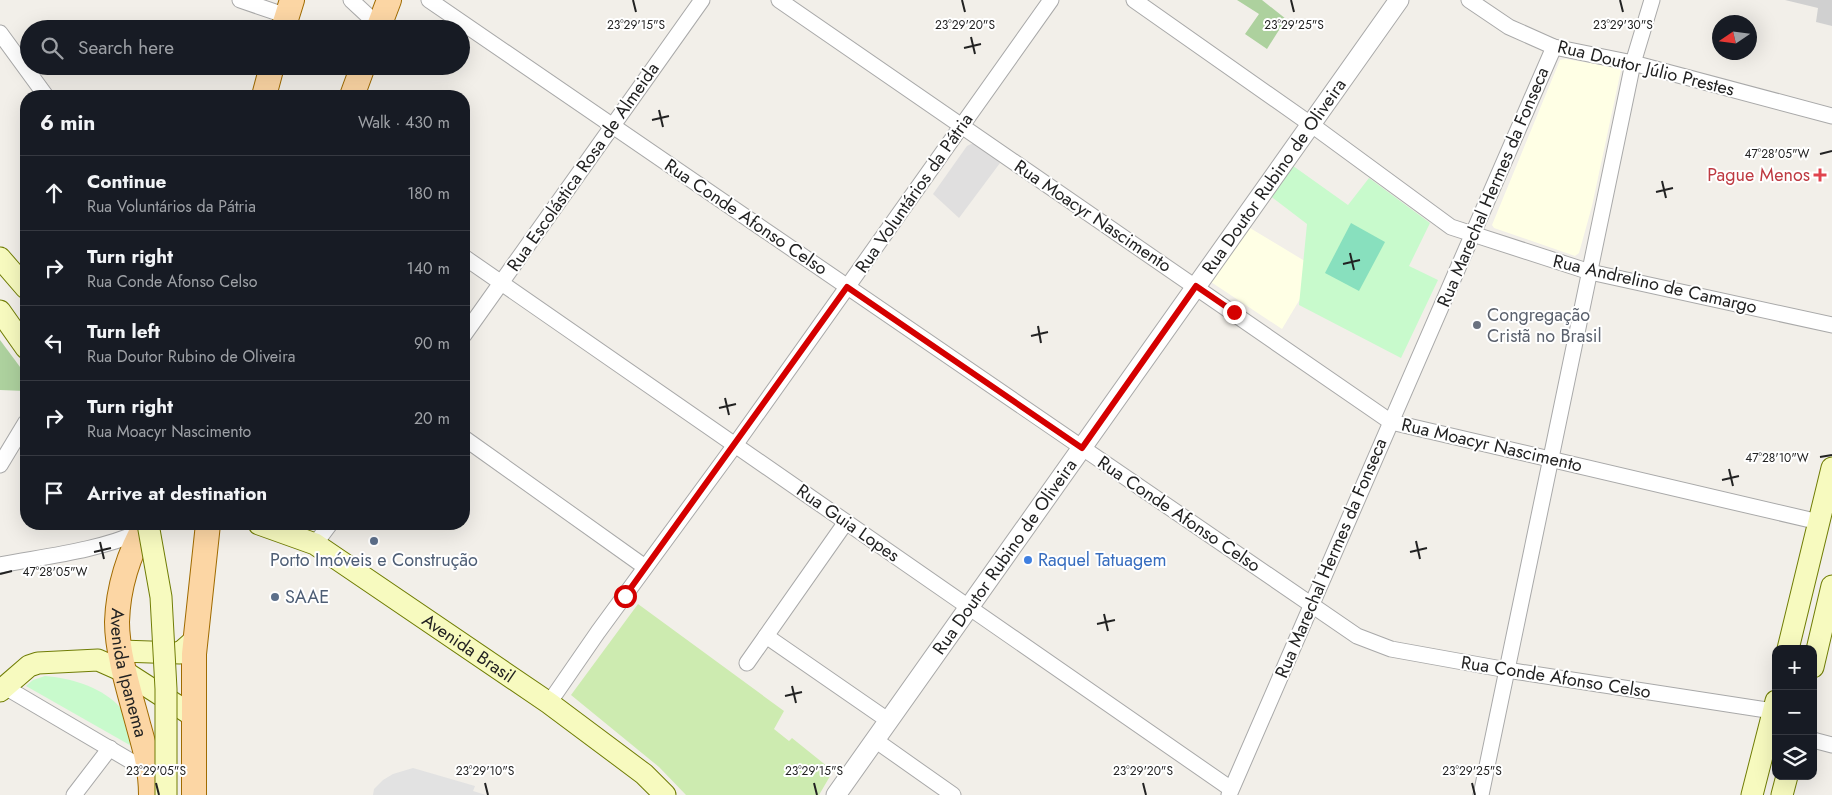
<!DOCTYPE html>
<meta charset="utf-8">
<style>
body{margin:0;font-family:Jost,sans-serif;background:#20242c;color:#f1f3f6}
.controls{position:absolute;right:15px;bottom:15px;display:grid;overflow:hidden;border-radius:10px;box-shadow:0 5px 20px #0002}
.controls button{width:45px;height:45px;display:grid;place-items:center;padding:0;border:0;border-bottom:1px solid #363941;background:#171b24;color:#f1f3f6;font:25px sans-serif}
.compass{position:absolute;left:1712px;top:15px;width:45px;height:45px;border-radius:50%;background:#171b24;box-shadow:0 5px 20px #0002;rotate:257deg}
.stop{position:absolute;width:15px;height:15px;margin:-11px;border:4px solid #d40000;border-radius:50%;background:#fff}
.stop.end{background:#d40000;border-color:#fff;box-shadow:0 1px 5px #0008}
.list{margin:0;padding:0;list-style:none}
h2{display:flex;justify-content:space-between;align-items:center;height:65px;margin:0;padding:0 20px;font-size:21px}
h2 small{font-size:16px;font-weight:400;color:#9ea1a6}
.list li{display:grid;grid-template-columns:32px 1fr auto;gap:15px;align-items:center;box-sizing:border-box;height:75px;padding:0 20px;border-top:1px solid #363941}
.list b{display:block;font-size:19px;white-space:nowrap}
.list p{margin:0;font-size:16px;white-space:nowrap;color:#9ea1a6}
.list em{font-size:16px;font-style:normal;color:#9ea1a6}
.icon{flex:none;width:28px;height:28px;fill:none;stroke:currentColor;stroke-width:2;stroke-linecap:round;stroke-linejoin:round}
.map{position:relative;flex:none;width:1832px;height:795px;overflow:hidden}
.search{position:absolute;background:#171b24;box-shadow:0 5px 20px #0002;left:20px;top:20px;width:450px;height:55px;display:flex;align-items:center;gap:12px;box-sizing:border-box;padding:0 18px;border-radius:28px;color:#9ea1a6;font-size:19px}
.panel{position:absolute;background:#171b24;box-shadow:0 5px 20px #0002;left:20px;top:90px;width:450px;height:440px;border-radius:20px}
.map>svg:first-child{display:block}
.residential{fill:#e0dfdf}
.education{fill:#ffffe5}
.religious{fill:#d0d0d0}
.grass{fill:#cdebb0}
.forest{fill:#add19e}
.park{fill:#c8facc}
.pitch{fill:#88e0be}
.parking{fill:#e2e2e2}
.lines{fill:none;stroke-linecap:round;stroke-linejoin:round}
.minor-casing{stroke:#a9a9a9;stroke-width:17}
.tertiary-casing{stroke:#a9a9a9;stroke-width:21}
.secondary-casing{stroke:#707d05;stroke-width:23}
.primary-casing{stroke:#a06b00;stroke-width:26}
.minor{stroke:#fff;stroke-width:15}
.tertiary{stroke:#fff;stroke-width:19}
.secondary{stroke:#f7fabf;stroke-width:21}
.primary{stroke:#fcd6a4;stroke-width:24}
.secondary-bridge-casing{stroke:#707d05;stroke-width:23;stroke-linecap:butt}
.secondary-bridge{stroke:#f7fabf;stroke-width:21}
.route{stroke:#d40000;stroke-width:6}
.ticks{fill:none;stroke:#222;stroke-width:2}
.health-dot{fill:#e0444e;stroke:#fff;stroke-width:2}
.worship-dot{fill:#6b7280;stroke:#fff;stroke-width:2}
.service-dot{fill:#5c6f8a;stroke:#fff;stroke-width:2}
.shop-dot{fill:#3f7fe0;stroke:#fff;stroke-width:2}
.labels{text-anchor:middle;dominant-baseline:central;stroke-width:4;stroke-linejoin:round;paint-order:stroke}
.street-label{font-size:18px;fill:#222;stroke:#fff}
.health-label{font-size:18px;fill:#be3a42;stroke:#fff;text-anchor:end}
.worship-label{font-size:18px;fill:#5b616d;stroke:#fff;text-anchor:start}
.service-label{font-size:18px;fill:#4e5e75;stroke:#fff}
.shop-label{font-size:18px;fill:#366cbe;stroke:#fff;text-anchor:start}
.ticks-label{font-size:12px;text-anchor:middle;fill:#222;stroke:#fff;stroke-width:4;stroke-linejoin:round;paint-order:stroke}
</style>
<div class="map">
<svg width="1832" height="795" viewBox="0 0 1832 795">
<rect width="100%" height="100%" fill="#f2efe9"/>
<!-- residential -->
<path class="residential" d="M971 144H977L1000 163 959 218 933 194 967 146Z"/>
<!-- education -->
<g class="education">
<path d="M1566 59 1619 68 1621 70 1592 206 1579 253 1575 256 1494 228 1492 225 1560 60Z"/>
<path d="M1250 228 1318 269 1282 329 1211 282Z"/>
</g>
<!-- religious -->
<path class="religious" d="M1785 0H1832V26L1816 22 1818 8Z"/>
<!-- grass -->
<path class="grass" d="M638 604 784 711 774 729 789 741 792 738 833 771 819 795H686L659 767 571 695Z"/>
<!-- forest -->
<g class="forest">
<path d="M1237 0H1262L1286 19 1267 49 1245 34 1259 14Z"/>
<path d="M0 340 26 375V391L0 390Z"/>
</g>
<!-- park -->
<g class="park">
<path d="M1289 163 1348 205 1369 178 1430 223 1409 266 1438 280 1401 358 1299 305 1307 224 1269 195Z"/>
<path d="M45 676C70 678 98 686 117 704 128 715 132 733 135 748L26 686 33 680Z"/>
</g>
<!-- pitch -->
<path class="pitch" d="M1351 223 1385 242 1359 291 1325 273Z"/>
<!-- parking -->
<path class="parking" d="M413 768 475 786 473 791 486 795H373L374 789 383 780 393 774Z"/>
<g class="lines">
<!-- minor casing -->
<g class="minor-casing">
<g id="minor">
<path d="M240 0 287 16"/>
<path d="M351 0 379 26"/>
<path d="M429 0 1357 636 1391 649 1513 671 1773 711"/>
<path d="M779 0 1391 422 1819 522"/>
<path d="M1134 0 1316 128 1451 227 1590 272 1832 325"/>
<path d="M1469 0 1509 27 1554 47 1633 63 1832 116"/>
<path d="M0 33 46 96"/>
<path d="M464 257 1231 789"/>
<path d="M464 335 702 0"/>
<path d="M464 438 645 567"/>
<path d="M0 465 26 422"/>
<path d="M315 544 330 524"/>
<path d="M0 565C47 556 97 551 142 531"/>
<path d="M766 636 889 721"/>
<path d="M747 663 846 522"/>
<path d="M5 687 151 773"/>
<path d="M549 703 598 632 735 445 1051 0"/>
<path d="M875 740 953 795"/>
<path d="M1813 740 1832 745"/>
<path d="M74 795 110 748"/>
<path d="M1229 795 1554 47"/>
<path d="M1481 795 1633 63 1652 0"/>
</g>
</g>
<!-- tertiary casing -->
<g class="tertiary-casing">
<g id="tertiary">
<path id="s1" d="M836 795 1399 0"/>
</g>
</g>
<!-- secondary casing -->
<g class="secondary-casing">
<g id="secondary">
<path d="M0 258 26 288"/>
<path d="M0 311 26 348"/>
<path id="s2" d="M259 524 315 544 549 703 644 774 665 795"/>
<path d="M1788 649 1832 468"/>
<path d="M121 651 180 653 196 639"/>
<path d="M1813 667 1832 586"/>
<path d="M0 691 29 666 38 663 98 660 125 672 195 717"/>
<path d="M1752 795 1776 701"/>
<path d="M1782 795 1787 776"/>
</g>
</g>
<!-- primary casing -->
<g class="primary-casing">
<g id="primary">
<path d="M283 29 292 0"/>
<path d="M378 29 389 0"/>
<path d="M264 96 272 66"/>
<path d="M352 96 363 66"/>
<path id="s3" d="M146 524C129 553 118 588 117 622 117 653 130 694 138 724 145 749 151 769 151 795"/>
<path d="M194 795V654L208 524"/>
</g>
</g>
<!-- minor -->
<use href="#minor" class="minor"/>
<!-- tertiary -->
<use href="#tertiary" class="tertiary"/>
<!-- secondary -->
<use href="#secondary" class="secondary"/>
<!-- primary -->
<use href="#primary" class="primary"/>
<!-- secondary-bridge casing -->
<g class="secondary-bridge-casing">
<path id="secondary-bridge" d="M148 524 161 597 166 689V795"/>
</g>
<!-- secondary-bridge -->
<use href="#secondary-bridge" class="secondary-bridge"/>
</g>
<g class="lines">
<!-- route -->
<path class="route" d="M625 596 847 287 1082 448 1196 286 1234 312"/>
</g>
<!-- ticks -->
<path class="ticks" d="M633 0 636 12M962 0 965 12M1291 0 1294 12M1620 0 1623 12M971 37 975 54M964 48 981 44M659 110 663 127M652 120 669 116M1820 154 1832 151M1662 181 1666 198M1656 192 1673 188M1350 253 1354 270M1343 264 1360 260M1038 326 1041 343M1031 336 1048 332M725 398 729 415M719 408 736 404M1820 457 1832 455M1729 469 1733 486M1722 480 1739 476M1416 541 1420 559M100 542 104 559M94 552 111 548M1410 552 1427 548M0 574 12 571M1104 614 1108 631M1097 624 1115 620M792 686 796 703M785 696 802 692M156 783 159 795M485 783 488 795M814 783 817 795M1143 783 1146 795M1472 783 1475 795"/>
<!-- markers -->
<path class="health-dot" d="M1817.5 167.5h5v5h5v5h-5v5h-5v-5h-5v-5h5z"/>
<circle class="worship-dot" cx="1477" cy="325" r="5"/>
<g class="service-dot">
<circle cx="374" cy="541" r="5"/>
<circle cx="275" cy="597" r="5"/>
</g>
<circle class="shop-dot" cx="1028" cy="560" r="5"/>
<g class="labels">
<!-- street labels -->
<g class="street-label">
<text transform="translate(1646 68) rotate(14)">Rua Doutor Júlio Prestes</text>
<text transform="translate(583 167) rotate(-55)">Rua Escolástica Rosa de Almeida</text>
<text stroke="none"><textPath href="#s1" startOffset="758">Rua Doutor Rubino de Oliveira</textPath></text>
<text transform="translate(1493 187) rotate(-67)">Rua Marechal Hermes da Fonseca</text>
<text transform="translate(914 193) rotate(-55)">Rua Voluntários da Pátria</text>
<text transform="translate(1093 216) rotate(34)">Rua Moacyr Nascimento</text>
<text transform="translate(746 217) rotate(34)">Rua Conde Afonso Celso</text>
<text transform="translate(1655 284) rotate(13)">Rua Andrelino de Camargo</text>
<text transform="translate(1492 445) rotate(13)">Rua Moacyr Nascimento</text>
<text transform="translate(1179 514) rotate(34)">Rua Conde Afonso Celso</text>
<text transform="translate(848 523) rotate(35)">Rua Guia Lopes</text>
<text stroke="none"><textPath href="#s1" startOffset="292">Rua Doutor Rubino de Oliveira</textPath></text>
<text transform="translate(1331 558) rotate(-67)">Rua Marechal Hermes da Fonseca</text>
<text stroke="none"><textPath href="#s2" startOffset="245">Avenida Brasil</textPath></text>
<text stroke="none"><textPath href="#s3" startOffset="155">Avenida Ipanema</textPath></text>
<text transform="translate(1556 677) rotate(9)">Rua Conde Afonso Celso</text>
</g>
<!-- health labels -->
<g class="health-label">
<text x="1810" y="175">Pague Menos</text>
</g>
<!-- worship labels -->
<g class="worship-label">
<text x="1487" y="315">Congregação<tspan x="1487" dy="21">Cristã no Brasil</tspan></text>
</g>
<!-- service labels -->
<g class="service-label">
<text x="374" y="560">Porto Imóveis e Construção</text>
<text x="285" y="597" text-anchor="start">SAAE</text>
</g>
<!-- shop labels -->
<g class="shop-label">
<text x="1038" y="560">Raquel Tatuagem</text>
</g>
</g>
<g class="ticks-label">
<text x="636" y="29">23°29'15"S</text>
<text x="965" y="29">23°29'20"S</text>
<text x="1294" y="29">23°29'25"S</text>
<text x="1623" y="29">23°29'30"S</text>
<text x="1777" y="158">47°28'05"W</text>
<text x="1777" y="462">47°28'10"W</text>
<text x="55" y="576">47°28'05"W</text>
<text x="156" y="775">23°29'05"S</text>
<text x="485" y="775">23°29'10"S</text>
<text x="814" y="775">23°29'15"S</text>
<text x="1143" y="775">23°29'20"S</text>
<text x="1472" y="775">23°29'25"S</text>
</g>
</svg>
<div class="controls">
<button>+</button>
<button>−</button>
<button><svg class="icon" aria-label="layers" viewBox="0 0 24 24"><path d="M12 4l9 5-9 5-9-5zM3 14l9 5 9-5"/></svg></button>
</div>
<svg class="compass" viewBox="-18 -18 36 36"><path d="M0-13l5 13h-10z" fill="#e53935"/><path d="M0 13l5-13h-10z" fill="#9ea1a6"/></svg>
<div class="stop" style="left:625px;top:596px"></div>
<div class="stop end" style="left:1234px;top:312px"></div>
<div class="search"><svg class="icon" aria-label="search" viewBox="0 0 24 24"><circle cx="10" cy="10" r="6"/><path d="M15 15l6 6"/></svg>Search here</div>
<section class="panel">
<h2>6 min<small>Walk · 430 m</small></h2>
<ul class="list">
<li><svg class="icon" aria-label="ahead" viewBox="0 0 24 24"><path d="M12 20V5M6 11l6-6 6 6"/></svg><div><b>Continue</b><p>Rua Voluntários da Pátria</p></div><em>180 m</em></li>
<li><svg class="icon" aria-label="right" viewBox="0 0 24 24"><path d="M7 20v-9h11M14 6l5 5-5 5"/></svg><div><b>Turn right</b><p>Rua Conde Afonso Celso</p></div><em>140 m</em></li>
<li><svg class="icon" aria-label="left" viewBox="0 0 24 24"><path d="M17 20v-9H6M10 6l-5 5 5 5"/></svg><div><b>Turn left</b><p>Rua Doutor Rubino de Oliveira</p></div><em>90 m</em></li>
<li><svg class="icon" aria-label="right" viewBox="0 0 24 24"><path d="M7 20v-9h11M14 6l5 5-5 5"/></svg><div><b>Turn right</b><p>Rua Moacyr Nascimento</p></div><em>20 m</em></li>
<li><svg class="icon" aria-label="arrive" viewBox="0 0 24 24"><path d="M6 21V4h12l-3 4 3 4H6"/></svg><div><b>Arrive at destination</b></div></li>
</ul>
</section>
</div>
